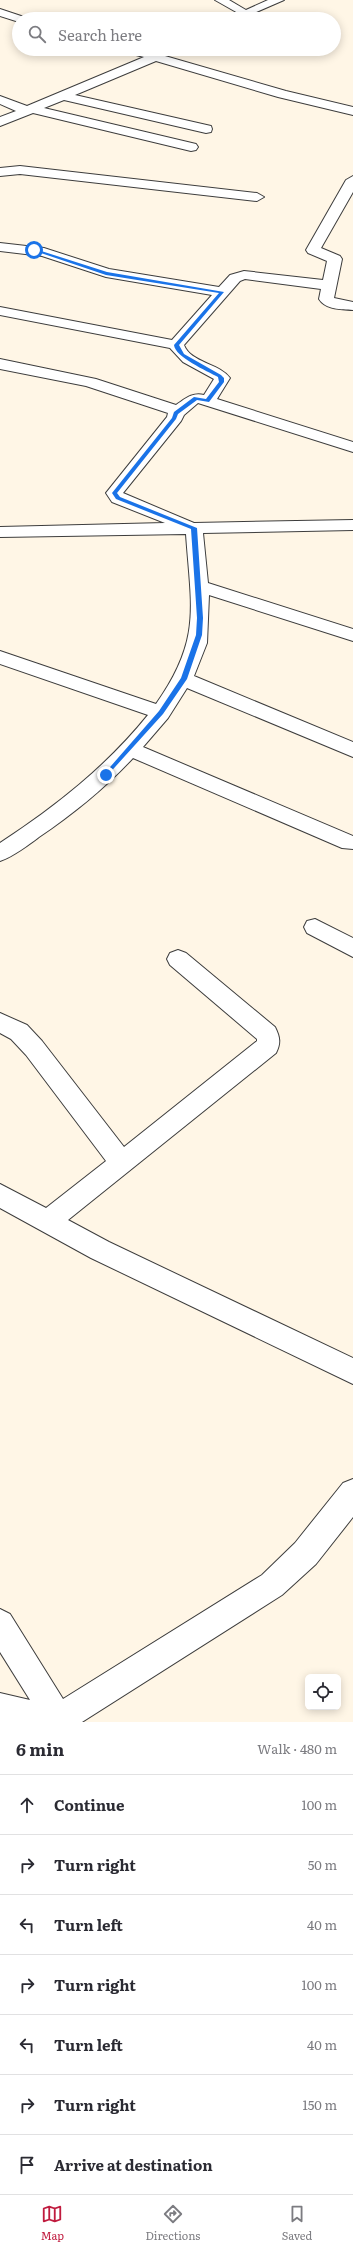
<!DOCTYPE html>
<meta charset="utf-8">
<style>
body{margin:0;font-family:Literata,serif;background:#f2f2f3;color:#2b2b33}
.controls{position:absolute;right:12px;bottom:12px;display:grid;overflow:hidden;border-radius:6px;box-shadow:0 2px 10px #0003}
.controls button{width:36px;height:36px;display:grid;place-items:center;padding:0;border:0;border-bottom:1px solid #e1e1e2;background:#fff;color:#2b2b33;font:20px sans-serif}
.stop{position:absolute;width:12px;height:12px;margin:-9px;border:3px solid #1a73e8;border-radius:50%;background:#fff}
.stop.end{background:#1a73e8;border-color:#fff;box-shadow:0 1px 4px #0008}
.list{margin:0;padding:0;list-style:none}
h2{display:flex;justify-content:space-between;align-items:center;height:52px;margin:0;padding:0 16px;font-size:17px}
h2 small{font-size:13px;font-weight:400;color:#7c7c81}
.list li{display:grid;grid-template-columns:26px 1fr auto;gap:12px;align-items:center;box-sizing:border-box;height:60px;padding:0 16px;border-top:1px solid #e1e1e2}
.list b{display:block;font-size:15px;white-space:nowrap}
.list em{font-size:13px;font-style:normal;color:#7c7c81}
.icon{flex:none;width:22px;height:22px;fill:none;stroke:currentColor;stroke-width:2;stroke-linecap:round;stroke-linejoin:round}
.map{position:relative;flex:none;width:353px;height:1722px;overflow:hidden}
.search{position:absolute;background:#fff;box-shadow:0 2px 10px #0003;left:12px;right:12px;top:12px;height:44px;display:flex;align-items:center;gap:10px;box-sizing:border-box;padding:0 14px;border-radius:22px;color:#7c7c81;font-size:15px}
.sheet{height:472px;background:#fff}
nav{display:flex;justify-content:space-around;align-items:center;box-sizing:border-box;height:56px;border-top:1px solid #e1e1e2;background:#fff;font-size:11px;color:#7c7c81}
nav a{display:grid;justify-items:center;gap:2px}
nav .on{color:#c01b3e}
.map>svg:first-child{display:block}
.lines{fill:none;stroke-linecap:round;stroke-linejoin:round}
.street-casing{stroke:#3d3d3d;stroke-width:2}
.street{fill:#fff;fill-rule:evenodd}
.route{fill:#1a73e8}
</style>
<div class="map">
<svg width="353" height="1722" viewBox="0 0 353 1722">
<rect width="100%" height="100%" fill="#fff6e6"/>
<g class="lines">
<g class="street-casing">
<path id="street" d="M 215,0 L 229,0 L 246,10 L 268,0 L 284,0 L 245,17 Z
M 0,9 L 24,17 L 26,19 L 19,19 L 19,22 L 0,16 Z
M 122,49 L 164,52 L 165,56 L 286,91 L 353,107 L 353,115 L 278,97 L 156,61 L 75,95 L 211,126 L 212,129 L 211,132 L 206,133 L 64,100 L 44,108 L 196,144 L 198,147 L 196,150 L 191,151 L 33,113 L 0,126 L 0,117 L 16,111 L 0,104 L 0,96 L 27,106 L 144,57 L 124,52 Z
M 20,166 L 257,193 L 264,197 L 257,201 L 20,174 L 0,176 L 0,168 Z
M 353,176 L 353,192 L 321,248 L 340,256 L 342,259 L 334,298 L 353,302 L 353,310 C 341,309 326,310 319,299 L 321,289 L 245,279 L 240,281 L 184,345 C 191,363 219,363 230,378 L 217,399 L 353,442 L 353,452 L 198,403 L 184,415 L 181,421 L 123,493 L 194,523 L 353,520 L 353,530 L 203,533 L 208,583 L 353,629 L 353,641 L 209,595 L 207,643 L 194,676 L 353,742 L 353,757 L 187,688 L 168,718 L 143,747 L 353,836 L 353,849 L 342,848 L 133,758 C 105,788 73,814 39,837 C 27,846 14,856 0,861 L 0,843 C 55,807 106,767 148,715 L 0,664 L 0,651 L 156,704 C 202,639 191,607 186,534 L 0,537 L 0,527 L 165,523 L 112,502 L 106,493 L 167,417 L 168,413 L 86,386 L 0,369 L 0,359 L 96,379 L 176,405 C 185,399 192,392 204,395 L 214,379 L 183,362 L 170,348 L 0,315 L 0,307 L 172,340 L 212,295 L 106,277 L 42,256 L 0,251 L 0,243 L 44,248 L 109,269 L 219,287 L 230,275 L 244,271 L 323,280 L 327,261 L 308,253 L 306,250 L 346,180 Z
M 315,919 L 353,938 L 353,957 L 307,933 L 304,927 L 307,921 Z
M 178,950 L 186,953 L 275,1027 C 280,1037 281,1043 276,1053 L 68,1220 L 109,1242 L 353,1358 L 353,1384 L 91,1258 L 0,1208 L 0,1184 L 46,1208 L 106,1161 L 26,1055 L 11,1039 L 0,1033 L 0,1013 L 27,1025 L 42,1041 L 124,1147 L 257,1041 L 257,1039 L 170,965 L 167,959 L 170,953 Z
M 353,1479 L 353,1517 L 316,1564 L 282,1595 L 82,1722 L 0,1722 L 0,1693 L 30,1700 L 0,1652 L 0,1609 L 10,1614 L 63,1699 L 262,1575 L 295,1543 L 343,1483 Z"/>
</g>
<use href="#street" class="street"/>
</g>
<path class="route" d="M 35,249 L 107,272 L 224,292 L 179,345 L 184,354 L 221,375 L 224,378 L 224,382 L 209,402 L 197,400 L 178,414 L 176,419 L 117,493 L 120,497 L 197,528 L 203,618 L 202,635 L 187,679 L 163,714 L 106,777 L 104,774 L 159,711 L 181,678 L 196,635 L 197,618 L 191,529 L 116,499 L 112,493 L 172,418 L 174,412 L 194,397 L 206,399 L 219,382 L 218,377 C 207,371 175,357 174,345 L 219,293 L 106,275 L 32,250 Z"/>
</svg>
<div class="controls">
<button><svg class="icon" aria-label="locate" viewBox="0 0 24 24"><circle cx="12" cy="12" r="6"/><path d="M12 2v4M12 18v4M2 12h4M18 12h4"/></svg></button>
</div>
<div class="stop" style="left:34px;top:250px"></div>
<div class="stop end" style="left:106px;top:775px"></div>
<div class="search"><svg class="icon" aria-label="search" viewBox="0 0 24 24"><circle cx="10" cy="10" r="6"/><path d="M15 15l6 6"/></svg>Search here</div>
</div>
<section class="sheet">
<h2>6 min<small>Walk · 480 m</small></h2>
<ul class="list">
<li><svg class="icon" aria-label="ahead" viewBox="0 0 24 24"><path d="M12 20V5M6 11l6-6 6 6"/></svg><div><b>Continue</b></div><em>100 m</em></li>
<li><svg class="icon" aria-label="right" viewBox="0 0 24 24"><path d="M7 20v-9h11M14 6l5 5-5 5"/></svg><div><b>Turn right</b></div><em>50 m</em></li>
<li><svg class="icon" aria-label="left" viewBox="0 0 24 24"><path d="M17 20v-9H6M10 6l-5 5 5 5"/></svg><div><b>Turn left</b></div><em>40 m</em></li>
<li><svg class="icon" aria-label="right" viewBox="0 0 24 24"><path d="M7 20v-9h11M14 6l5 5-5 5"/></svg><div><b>Turn right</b></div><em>100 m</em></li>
<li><svg class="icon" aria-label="left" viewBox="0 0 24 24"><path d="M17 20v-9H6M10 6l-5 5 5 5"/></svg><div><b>Turn left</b></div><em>40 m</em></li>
<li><svg class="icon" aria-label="right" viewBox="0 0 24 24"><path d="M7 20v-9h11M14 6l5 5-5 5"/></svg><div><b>Turn right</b></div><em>150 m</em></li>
<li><svg class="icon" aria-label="arrive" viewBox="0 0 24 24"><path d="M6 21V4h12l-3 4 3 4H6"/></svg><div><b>Arrive at destination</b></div></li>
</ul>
</section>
<nav>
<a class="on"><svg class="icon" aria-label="map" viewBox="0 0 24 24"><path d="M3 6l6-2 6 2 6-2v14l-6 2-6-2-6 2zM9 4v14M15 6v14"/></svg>Map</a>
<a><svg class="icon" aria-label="directions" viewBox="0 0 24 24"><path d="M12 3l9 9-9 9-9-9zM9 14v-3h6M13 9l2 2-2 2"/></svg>Directions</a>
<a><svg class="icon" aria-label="saved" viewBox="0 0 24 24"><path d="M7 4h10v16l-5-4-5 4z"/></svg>Saved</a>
</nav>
